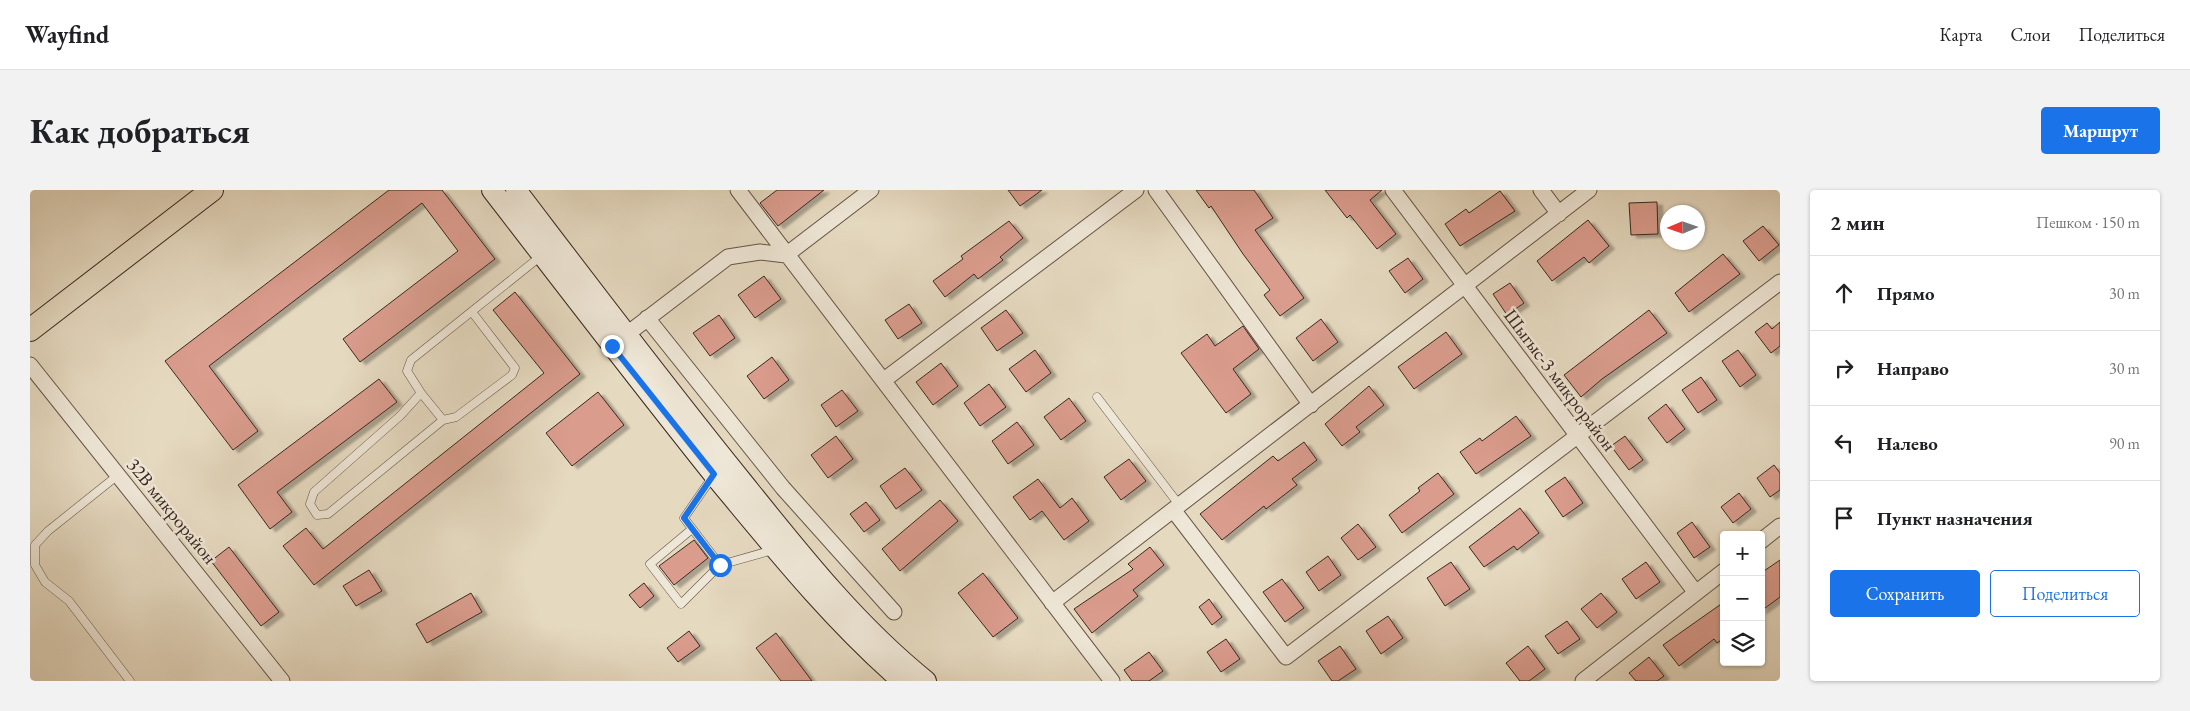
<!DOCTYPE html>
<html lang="ru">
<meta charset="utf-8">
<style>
body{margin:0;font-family:"EB Garamond",serif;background:#f2f2f2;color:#202124}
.controls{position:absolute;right:15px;bottom:15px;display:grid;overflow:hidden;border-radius:5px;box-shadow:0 1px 4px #0004}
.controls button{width:45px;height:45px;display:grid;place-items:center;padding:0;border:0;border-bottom:1px solid #e0e0e0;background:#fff;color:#202124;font:25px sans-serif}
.compass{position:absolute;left:1630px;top:15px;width:45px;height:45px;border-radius:50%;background:#fff;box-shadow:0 1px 4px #0004;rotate:268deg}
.stop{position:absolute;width:15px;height:15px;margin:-11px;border:4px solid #1a73e8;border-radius:50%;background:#fff}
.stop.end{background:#1a73e8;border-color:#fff;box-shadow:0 1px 5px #0008}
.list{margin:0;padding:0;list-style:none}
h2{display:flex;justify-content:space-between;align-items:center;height:65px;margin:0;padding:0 20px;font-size:21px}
h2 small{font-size:16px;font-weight:400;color:#757577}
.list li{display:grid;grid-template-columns:32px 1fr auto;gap:15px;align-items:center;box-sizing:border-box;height:75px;padding:0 20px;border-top:1px solid #e0e0e0}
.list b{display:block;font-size:19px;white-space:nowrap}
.list em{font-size:16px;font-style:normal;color:#757577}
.actions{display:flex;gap:10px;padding:15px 20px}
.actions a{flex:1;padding:11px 0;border:1px solid #1a73e8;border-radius:5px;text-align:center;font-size:18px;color:#1a73e8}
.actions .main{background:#1a73e8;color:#fff}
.icon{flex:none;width:28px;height:28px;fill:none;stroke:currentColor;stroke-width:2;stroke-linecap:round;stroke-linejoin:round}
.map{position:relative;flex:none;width:1750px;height:491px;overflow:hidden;border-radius:5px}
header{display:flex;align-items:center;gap:30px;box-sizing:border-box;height:70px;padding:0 25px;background:#fff;border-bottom:1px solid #e0e0e0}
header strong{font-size:24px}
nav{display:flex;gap:28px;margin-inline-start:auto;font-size:18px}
.intro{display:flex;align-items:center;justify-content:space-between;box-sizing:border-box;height:120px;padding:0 30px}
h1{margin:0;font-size:35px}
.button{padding:12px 22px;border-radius:5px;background:#1a73e8;color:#fff;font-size:18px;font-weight:700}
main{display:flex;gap:30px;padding:0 30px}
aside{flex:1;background:#fff;border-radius:5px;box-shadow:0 1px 4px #0004}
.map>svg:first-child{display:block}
.building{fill:#da9c8d;stroke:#3a281f;filter:url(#shadow)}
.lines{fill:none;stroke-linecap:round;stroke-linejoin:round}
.lane-casing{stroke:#655447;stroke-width:9}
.street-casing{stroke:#655447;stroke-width:17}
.secondary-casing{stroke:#3a281f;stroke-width:22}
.primary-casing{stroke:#3a281f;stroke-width:24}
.lane{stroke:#eee6d6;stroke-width:8}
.street{stroke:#eee6d6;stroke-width:15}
.secondary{stroke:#eee6d6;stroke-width:20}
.primary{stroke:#e5d9c0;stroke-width:22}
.route{stroke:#1a73e8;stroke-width:6}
.labels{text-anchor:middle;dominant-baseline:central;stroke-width:5;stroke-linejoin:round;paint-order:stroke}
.street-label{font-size:19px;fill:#3a281f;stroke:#eee6d6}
</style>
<header>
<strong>Wayfind</strong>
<nav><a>Карта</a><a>Слои</a><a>Поделиться</a></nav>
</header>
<div class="intro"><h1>Как добраться</h1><a class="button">Маршрут</a></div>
<main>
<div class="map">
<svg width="1750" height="491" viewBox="0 0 1750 491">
<defs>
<filter id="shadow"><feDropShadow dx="5.5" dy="3" stdDeviation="1" flood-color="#0004"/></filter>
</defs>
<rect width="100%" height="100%" fill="#e5d9c0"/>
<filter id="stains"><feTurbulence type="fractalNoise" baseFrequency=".004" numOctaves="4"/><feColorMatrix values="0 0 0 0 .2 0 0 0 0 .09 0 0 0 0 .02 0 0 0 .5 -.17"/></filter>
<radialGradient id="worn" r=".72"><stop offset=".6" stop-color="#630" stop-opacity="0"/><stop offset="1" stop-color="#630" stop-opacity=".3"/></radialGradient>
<path class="building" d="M 359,0 L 412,0 L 465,69 L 330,172 L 313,149 L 428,61 L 392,13 L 179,176 L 228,241 L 203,260 L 135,171 Z
M 747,0 L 794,0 L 748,36 L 730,13 Z
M 978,0 L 1012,0 L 990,16 Z
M 1166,0 L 1224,0 L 1243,28 L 1225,40 L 1274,108 L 1250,126 L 1234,105 L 1240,100 L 1213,64 L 1181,16 L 1179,18 Z
M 1295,0 L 1352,0 L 1340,10 L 1366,44 L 1347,59 L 1320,25 L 1317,28 Z
M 1470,1 L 1485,21 L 1430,56 L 1415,34 L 1436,19 L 1439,23 Z
M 1627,12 L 1628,44 L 1601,45 L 1599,13 Z
M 1558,30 L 1579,56 L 1559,73 L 1554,67 L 1522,91 L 1507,71 Z
M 979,31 L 993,48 L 970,67 L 973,70 L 948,89 L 944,84 L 915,107 L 903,91 L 933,69 L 931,66 Z
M 1733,36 L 1749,55 L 1729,71 L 1713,51 Z
M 1693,64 L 1710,84 L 1659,122 L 1645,103 Z
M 1378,68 L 1393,89 L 1375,103 L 1359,81 Z
M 734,86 L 751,109 L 725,128 L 708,105 Z
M 1480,93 L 1494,113 L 1477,125 L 1463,104 Z
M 485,102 L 550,184 L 284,395 L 253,356 L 276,338 L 293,359 L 514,183 L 463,120 Z
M 879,114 L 892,133 L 868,149 L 855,130 Z
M 976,120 L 993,143 L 967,161 L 951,138 Z
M 1619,120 L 1637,143 L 1572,189 L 1551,207 L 1534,185 Z
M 689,125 L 705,148 L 680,166 L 663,143 Z
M 1291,129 L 1308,152 L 1283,171 L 1266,148 Z
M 1750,132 L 1750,156 L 1741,163 L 1725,142 L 1737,133 L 1742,139 Z
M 1213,136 L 1229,159 L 1203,179 L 1221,204 L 1196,223 L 1151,163 L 1177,144 L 1185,156 Z
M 1416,142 L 1432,164 L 1384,199 L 1368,177 Z
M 1005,160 L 1021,183 L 996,202 L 979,179 Z
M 1708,160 L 1726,185 L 1710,197 L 1692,171 Z
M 742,167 L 759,190 L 734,209 L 717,186 Z
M 911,173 L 928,196 L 903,215 L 886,192 Z
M 1671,187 L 1687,210 L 1668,223 L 1652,200 Z
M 349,189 L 367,212 L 247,302 L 262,322 L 240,339 L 208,295 Z
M 959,194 L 976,217 L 950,236 L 934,213 Z
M 1339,196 L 1354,215 L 1326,237 L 1330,242 L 1312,256 L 1295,234 Z
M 812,200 L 828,221 L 806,237 L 791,215 Z
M 568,202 L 594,235 L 542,276 L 516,243 Z
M 1039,208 L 1056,231 L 1031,250 L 1014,227 Z
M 1636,214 L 1655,239 L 1637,253 L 1618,228 Z
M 1486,226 L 1501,246 L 1446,284 L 1430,262 L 1450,248 L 1452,251 Z
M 987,232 L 1004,255 L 978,274 L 962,251 Z
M 806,246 L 823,269 L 798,288 L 781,265 Z
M 1595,246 L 1613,270 L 1599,280 L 1581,256 Z
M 1274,252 L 1287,270 L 1262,289 L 1267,295 L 1236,319 L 1234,316 L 1192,350 L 1170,324 L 1243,266 L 1248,271 Z
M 1099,269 L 1116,291 L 1091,310 L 1074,287 Z
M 1744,275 L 1750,283 L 1750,300 L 1740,307 L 1727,288 Z
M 875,278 L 892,300 L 866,319 L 850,296 Z
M 1408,283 L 1424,304 L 1372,343 L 1359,325 L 1390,301 L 1388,298 Z
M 1535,287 L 1553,313 L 1533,327 L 1515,301 Z
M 1008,289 L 1030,318 L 1042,308 L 1059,331 L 1034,350 L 1012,321 L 1000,330 L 983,307 Z
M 1709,303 L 1721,319 L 1703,333 L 1691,317 Z
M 910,310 L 928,331 L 870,381 L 852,359 Z
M 836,312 L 850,330 L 834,342 L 820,324 Z
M 1490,318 L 1509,343 L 1487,360 L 1484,356 L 1454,377 L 1439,357 Z
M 1662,332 L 1680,357 L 1664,368 L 1647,343 Z
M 1328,334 L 1346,357 L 1328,370 L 1311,348 Z
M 664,350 L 678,368 L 644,395 L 629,376 Z
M 199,357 L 249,422 L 231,436 L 181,371 Z
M 1120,357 L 1134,375 L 1103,400 L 1108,406 L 1062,443 L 1044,419 L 1103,379 L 1098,374 Z
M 1298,366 L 1311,385 L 1289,401 L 1276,382 Z
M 1750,370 L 1750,407 L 1731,421 L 1731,383 Z
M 1421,372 L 1440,399 L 1415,416 L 1397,388 Z
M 1616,372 L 1630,392 L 1606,409 L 1592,389 Z
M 339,380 L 352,401 L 326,416 L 313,396 Z
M 953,383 L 988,428 L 963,447 L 928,403 Z
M 1252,389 L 1274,418 L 1255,432 L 1233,402 Z
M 614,393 L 624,406 L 610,418 L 599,405 Z
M 441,403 L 452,422 L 397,453 L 386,434 Z
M 1571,403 L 1587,422 L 1567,438 L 1551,419 Z
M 1179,409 L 1192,427 L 1182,435 L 1169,417 Z
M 1694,412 L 1694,448 L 1687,453 L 1684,449 L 1649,476 L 1633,455 Z
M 1358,426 L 1373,448 L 1351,464 L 1336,441 Z
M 1537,431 L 1550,449 L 1528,464 L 1515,446 Z
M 659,441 L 670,456 L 648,472 L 637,458 Z
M 746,443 L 782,491 L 751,491 L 726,458 Z
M 1196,449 L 1210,469 L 1191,482 L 1177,462 Z
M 1310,456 L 1326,479 L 1308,491 L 1302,491 L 1288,471 Z
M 1498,456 L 1515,479 L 1499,491 L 1490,491 L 1476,473 Z
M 1119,462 L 1133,481 L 1119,491 L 1102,491 L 1094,480 Z
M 1619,467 L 1634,486 L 1627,491 L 1606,491 L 1599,483 Z"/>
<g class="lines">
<g class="lane-casing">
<path id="lane" d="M 442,122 L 485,178 L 482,185 L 426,227 L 413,230 L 391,203 L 377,181 L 381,170 L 511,66
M 391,203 L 370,226 L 284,302 L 280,314 L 287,325 L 298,324 L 413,230
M 1067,207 L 1150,316
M 88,285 L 18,341 L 5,355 L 5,375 L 15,392 L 39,411 L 100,491
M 683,286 L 654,328 L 690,375 L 743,360
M 662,339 L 620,374 L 651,414 L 690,375"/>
</g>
<g class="street-casing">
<path id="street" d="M 708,0 L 1082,491
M 1126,0 L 1281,215
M 1363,0 L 1666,403
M 1511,0 L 1529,24
M 617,128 L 753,298 L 864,422
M 588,151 L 698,67 L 730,62 L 756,65 L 841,0
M 0,175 L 252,491
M 854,190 L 1106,0
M 1144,321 L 1256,467 L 1750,92
M 1731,351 L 1750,336
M 1022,413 L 1559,0
M 1553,491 L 1694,381"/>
</g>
<g class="secondary-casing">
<path id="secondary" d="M 462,0 C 537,97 611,194 688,290 C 746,360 803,431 872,491
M 486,0 C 560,97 634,195 711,290 C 768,361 825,434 896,491"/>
</g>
<g class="primary-casing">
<path id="primary" d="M 0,140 L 182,0"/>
</g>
<use href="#lane" class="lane"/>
<use href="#street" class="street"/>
<use href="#secondary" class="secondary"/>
<use href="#primary" class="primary"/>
</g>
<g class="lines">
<path class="route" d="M 582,156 L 684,284 L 654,328 L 690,375"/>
</g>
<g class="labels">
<g class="street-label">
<text transform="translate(1530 190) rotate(53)">Шыгыс-3 микрорайон</text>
<text transform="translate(142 321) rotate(51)">32В микрорайон</text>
</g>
</g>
<rect width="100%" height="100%" filter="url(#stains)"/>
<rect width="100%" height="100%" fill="url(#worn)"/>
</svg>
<div class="controls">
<button>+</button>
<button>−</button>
<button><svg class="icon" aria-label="layers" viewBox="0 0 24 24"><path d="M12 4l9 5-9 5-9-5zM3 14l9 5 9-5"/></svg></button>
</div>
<svg class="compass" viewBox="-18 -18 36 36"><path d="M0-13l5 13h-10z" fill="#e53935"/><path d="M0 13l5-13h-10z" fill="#757577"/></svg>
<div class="stop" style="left:690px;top:375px"></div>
<div class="stop end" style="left:582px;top:156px"></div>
</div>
<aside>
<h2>2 мин<small>Пешком · 150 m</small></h2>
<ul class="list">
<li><svg class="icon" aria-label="ahead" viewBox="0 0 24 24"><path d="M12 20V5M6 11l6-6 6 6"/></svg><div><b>Прямо</b></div><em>30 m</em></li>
<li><svg class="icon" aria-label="right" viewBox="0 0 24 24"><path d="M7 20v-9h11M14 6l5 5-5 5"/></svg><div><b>Направо</b></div><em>30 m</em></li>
<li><svg class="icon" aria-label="left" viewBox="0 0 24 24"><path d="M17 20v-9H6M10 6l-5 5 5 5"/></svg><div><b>Налево</b></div><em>90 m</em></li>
<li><svg class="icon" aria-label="arrive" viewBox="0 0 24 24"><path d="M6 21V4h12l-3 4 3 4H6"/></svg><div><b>Пункт назначения</b></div></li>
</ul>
<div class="actions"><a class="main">Сохранить</a><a>Поделиться</a></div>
</aside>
</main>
